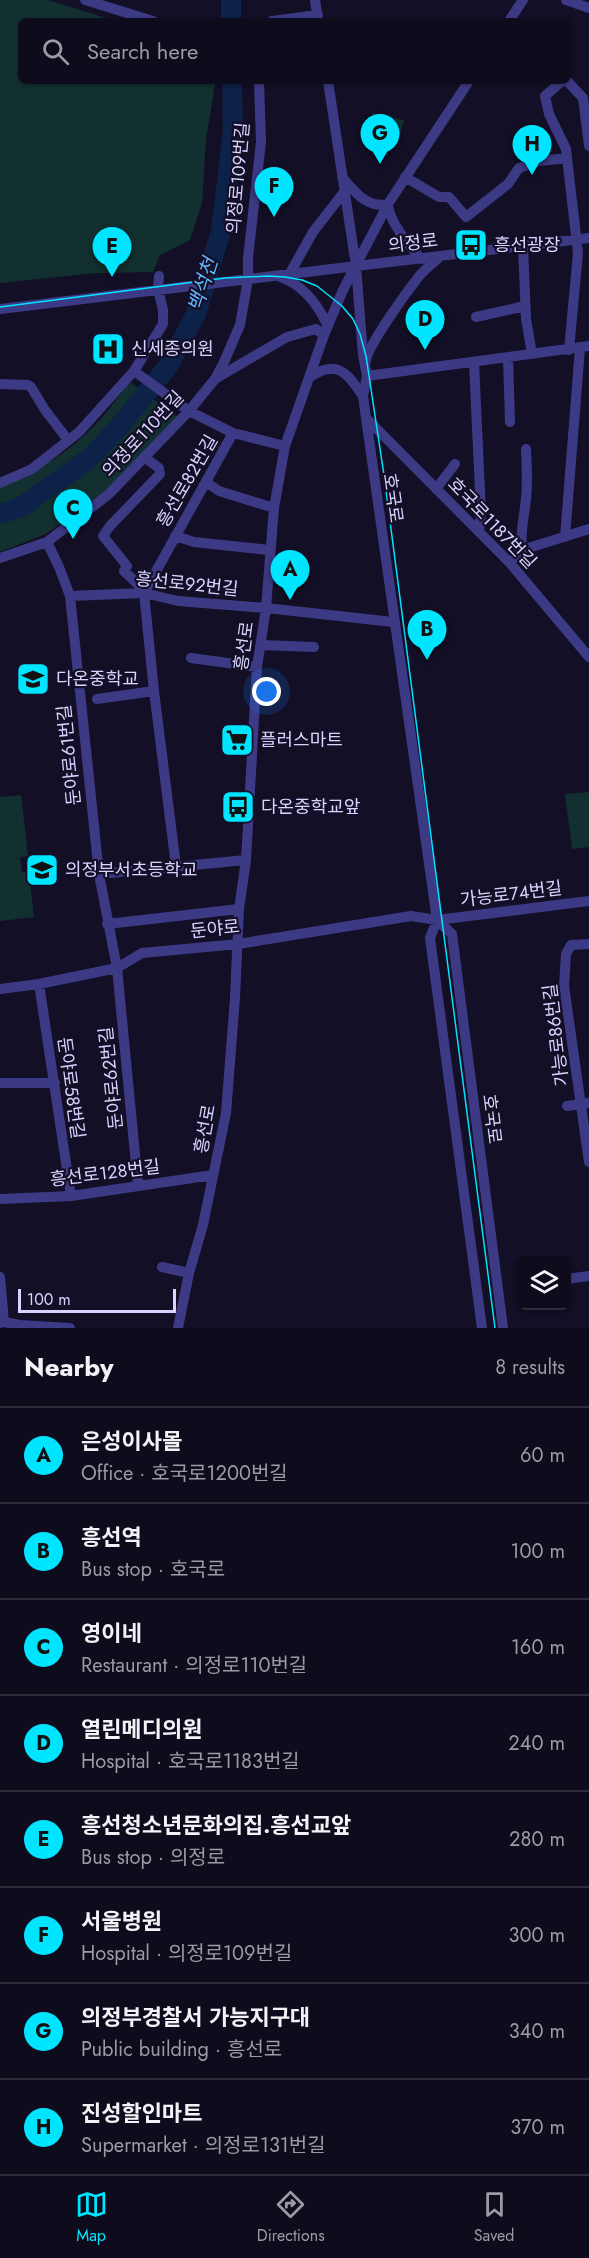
<!DOCTYPE html>
<meta charset="utf-8">
<style>
body{margin:0;font-family:Jost,"Noto Sans KR",sans-serif;background:#1c1929;color:#f1f3f6}
.controls{position:absolute;right:18px;bottom:18px;display:grid;overflow:hidden;border-radius:9px;box-shadow:0 2px 4px #0004}
.controls button{width:54px;height:54px;display:grid;place-items:center;padding:0;border:0;border-bottom:2px solid #2e2b3b;background:#0e0b1c;color:#f1f3f6;font:30px sans-serif}
.scale{position:absolute;left:18px;bottom:15px;width:158px;box-sizing:border-box;padding-left:6px;border:3px solid #d9d4ff;border-top:0;font-size:16px;line-height:21px;white-space:nowrap;color:#d9d4ff;-webkit-text-stroke:4px #130f26;paint-order:stroke}
.you{position:absolute;left:267px;top:692px;width:21px;height:21px;margin:-15px;border:4px solid #fff;border-radius:50%;background:#1a73e8;box-shadow:0 0 0 9px #1a73e833}
.badge{display:grid;place-items:center;width:39px;height:39px;border-radius:50%;background:#00e5ff;color:#111;font-size:20px;font-weight:700}
.pin{position:absolute;translate:-50% -50px;filter:drop-shadow(0 2px 3px #0008)}
.pin::after{content:'';position:absolute;top:32px;width:21px;height:18px;background:inherit;clip-path:polygon(0 0,100% 0,50% 100%)}
.list{margin:0;padding:0;list-style:none}
h2{display:flex;justify-content:space-between;align-items:center;height:78px;margin:0;padding:0 24px;font-size:26px}
h2 small{font-size:20px;font-weight:400;color:#9b9ba3}
.list li{display:grid;grid-template-columns:39px 1fr auto;gap:18px;align-items:center;box-sizing:border-box;height:96px;padding:0 24px;border-top:2px solid #2e2b3b}
.list b{display:block;font-size:22px;white-space:nowrap}
.list p{margin:0;font-size:20px;white-space:nowrap;color:#9b9ba3}
.list em{font-size:20px;font-style:normal;color:#9b9ba3}
.icon{flex:none;width:33px;height:33px;fill:none;stroke:currentColor;stroke-width:2;stroke-linecap:round;stroke-linejoin:round}
.map{position:relative;flex:none;width:589px;height:1328px;overflow:hidden}
.search{position:absolute;background:#0e0b1c;box-shadow:0 2px 4px #0004;left:18px;right:18px;top:18px;height:66px;display:flex;align-items:center;gap:15px;box-sizing:border-box;padding:0 21px;border-radius:9px;color:#9b9ba3;font-size:22px}
.sheet{height:846px;background:#0e0b1c}
nav{display:flex;justify-content:space-around;align-items:center;box-sizing:border-box;height:84px;border-top:2px solid #2e2b3b;background:#0e0b1c;font-size:16px;color:#9b9ba3}
nav a{display:grid;justify-items:center;gap:3px}
nav .on{color:#00e5ff}
.map>svg:first-child{display:block}
.green{fill:#12302f}
.lines{fill:none;stroke-linecap:round;stroke-linejoin:round}
.river{stroke:#0c2248;stroke-width:20}
.minor{stroke:#3d3a85;stroke-width:10}
.tram{stroke:#00e5ff;stroke-width:1.5}
.labels{text-anchor:middle;dominant-baseline:central;stroke-width:4.5;stroke-linejoin:round;paint-order:stroke}
.street-label{font-size:18px;fill:#d9d4ff;stroke:#130f26}
.poi-label{font-size:18px;fill:#d9d4ff;stroke:#130f26;text-anchor:start}
.water-label{font-size:20px;font-style:italic;fill:#62b6ff;stroke:#130f26}
</style>
<div class="map">
<svg width="589" height="1328" viewBox="0 0 589 1328">
<rect width="100%" height="100%" fill="#130f26"/>
<path class="green" d="M 0,0 L 48,0 L 116,21 L 21,21 L 21,81 L 213,81 L 215,84 L 206,140 L 202,203 L 190,240 L 160,255 L 153,272 L 97,273 L 0,283 Z
M 372,113 L 404,120 L 398,143 L 368,139 Z
M 130,382 L 178,417 L 108,489 L 46,534 L 0,552 L 0,486 C 35,473 68,453 94,426 C 107,413 118,396 130,382 Z
M 589,792 L 589,847 L 572,849 L 565,794 Z
M 21,795 L 28,856 L 20,857 L 22,872 L 29,872 L 34,917 L 0,921 L 0,797 Z"/>
<g class="lines">
<path class="river" d="M 231,0 L 231,21
M 0,514 L 23,506 L 90,458 L 119,427 L 169,365 L 196,314 L 221,231 L 233,130 L 232,81"/>
<path class="minor" d="M 85,0 L 153,21
M 315,0 L 318,20
M 566,0 L 589,8
M 272,21 L 318,15
M 509,21 L 523,0
M 328,81 L 356,266 L 363,355 L 367,376 L 363,396 L 366,418 L 437,920 L 430,938 L 482,1328
M 562,81 L 545,96 L 549,114 L 566,149 L 578,253 L 569,350
M 567,81 L 583,98 L 589,146
M 342,177 C 354,191 367,209 388,204 C 389,222 409,245 421,259
M 405,177 L 439,197 L 449,197 L 466,217 L 508,184 L 519,168 L 539,161 L 567,158
M 523,246 L 526,319 L 532,354
M 289,275 L 313,232 L 344,192
M 280,277 C 302,284 318,305 328,326
M 0,309 L 589,238
M 476,317 L 525,306
M 508,357 L 510,422
M 366,361 C 367,346 409,289 420,275 C 426,268 434,262 441,256
M 474,362 L 481,513 L 479,532
M 134,371 L 189,411 L 233,433 L 285,446
M 367,376 L 589,346
M 310,377 C 315,374 323,369 329,369 C 345,367 355,385 363,396
M 215,379 L 287,337 L 316,329 L 324,335
M 0,384 L 28,385 L 31,387 L 45,410 L 68,440
M 366,418 L 510,563 L 589,657
M 144,457 L 159,468 L 160,474 L 110,526 L 103,536 L 127,566 L 124,571 L 144,590
M 206,482 L 219,491 L 274,508
M 0,483 L 32,469 L 79,432 L 134,371 L 163,324 L 163,310 L 158,289 L 159,276
M 436,489 L 455,464
M 175,536 L 194,542 L 269,550
M 565,537 L 580,348
M 47,542 L 59,567 L 70,596 L 99,874 L 117,968 L 138,1185
M 522,550 C 520,535 523,523 525,507 C 528,488 527,469 526,449
M 0,558 L 47,542 L 109,494 L 189,411 L 215,379 L 224,362 L 240,325 L 248,279 L 248,258 L 261,142 L 259,81
M 510,563 L 522,550 L 589,529
M 70,596 L 144,593 L 178,601 L 266,608 L 393,622
M 261,645 L 314,647
M 191,658 L 257,667
M 97,699 L 154,691
M 176,866 L 154,691 L 144,593 L 233,433
M 99,874 L 246,860
M 437,920 L 452,934 L 503,1328
M 107,924 L 239,909
M 589,944 L 571,945 L 566,954 L 564,986 L 589,1162
M 39,984 L 71,1196
M 0,989 L 39,984 L 117,968 L 142,953 L 238,944 L 411,916 L 437,920 L 589,901
M 0,1083 L 55,1083
M 567,1106 L 589,1103
M 0,1199 L 71,1196 L 213,1175
M 162,1267 L 189,1273
M 0,1277 L 4,1322
M 566,1279 L 589,1276
M 0,1323 L 4,1322 L 20,1325 L 70,1328
M 178,1328 L 189,1273 L 203,1225 L 226,1113 L 235,998 L 239,909 L 246,860 L 257,667 L 266,608 L 274,508 L 285,446 L 324,335 L 343,290 L 388,204 L 469,81"/>
<path class="tram" d="M 0,307 L 225,278 L 268,276 L 285,277 L 302,280 L 317,286 L 342,306 L 353,319 L 360,334 L 366,356 L 384,475 L 495,1328"/>
</g>
<defs>
<g id="bus-square" transform="scale(1.725)"><rect x="-9" y="-9" width="18" height="18" rx="4" fill="#00e5ff" stroke="#130f26"/><path d="M-5-6H5V4H4V6H2V4H-2V6H-4V4H-5ZM-3.5-4V0h7V-4ZM-3.5 1.2v1.5H-2V1.2ZM2 1.2v1.5H3.5V1.2Z" fill="#111"/></g>
<g id="hospital-square" transform="scale(1.725)"><rect x="-9" y="-9" width="18" height="18" rx="4" fill="#00e5ff" stroke="#130f26"/><path d="M-5-5h3v3.5h4V-5h3V5h-3V1.5h-4V5h-3Z" fill="#111"/></g>
<g id="school-square" transform="scale(1.725)"><rect x="-9" y="-9" width="18" height="18" rx="4" fill="#00e5ff" stroke="#130f26"/><path d="M0-5L7-2L0 1L-7-2ZM-4 1L0 2.5L4 1V4Q0 6-4 4Z" fill="#111"/></g>
<g id="supermarket-square" transform="scale(1.725)"><rect x="-9" y="-9" width="18" height="18" rx="4" fill="#00e5ff" stroke="#130f26"/><path d="M-6-5.5h2.5l.6 2H6L4.5 2H-2.5L-4.4-4H-6ZM-1.5 3.2a1.3 1.3 0 1 0 .1 0ZM3 3.2a1.3 1.3 0 1 0 .1 0Z" fill="#111"/></g>
</defs>
<g fill-rule="evenodd">
<use href="#bus-square" x="471" y="245"/>
<use href="#hospital-square" x="108" y="349"/>
<use href="#school-square" x="33" y="679"/>
<use href="#supermarket-square" x="237" y="740"/>
<use href="#bus-square" x="238" y="807"/>
<use href="#school-square" x="42" y="870"/>
</g>
<g class="labels">
<g class="street-label">
<text transform="translate(238 178) rotate(-85)">의정로109번길</text>
<text transform="translate(413 243) rotate(-7)">의정로</text>
<text transform="translate(143 434) rotate(-47)">의정로110번길</text>
<text transform="translate(187 481) rotate(-60)">흥선로82번길</text>
<text transform="translate(393 498) rotate(82)">호국로</text>
<text transform="translate(492 523) rotate(46)">호국로1187번길</text>
<text transform="translate(187 584) rotate(6)">흥선로92번길</text>
<text transform="translate(244 646) rotate(-82)">흥선로</text>
<text transform="translate(69 755) rotate(-96)">둔야로61번길</text>
<text transform="translate(511 894) rotate(-7)">가능로74번길</text>
<text transform="translate(215 929) rotate(-6)">둔야로</text>
<text transform="translate(556 1035) rotate(-97)">가능로86번길</text>
<text transform="translate(111 1078) rotate(-96)">둔야로62번길</text>
<text transform="translate(71 1088) rotate(82)">둔야로58번길</text>
<text transform="translate(492 1119) rotate(83)">호국로</text>
<text transform="translate(205 1129) rotate(-80)">흥선로</text>
<text transform="translate(105 1173) rotate(-7)">흥선로128번길</text>
</g>
<g class="poi-label">
<text x="494" y="245">흥선광장</text>
<text x="131" y="349">신세종의원</text>
<text x="56" y="679">다온중학교</text>
<text x="260" y="740">플러스마트</text>
<text x="261" y="807">다온중학교앞</text>
<text x="65" y="870">의정부서초등학교</text>
</g>
<g class="water-label">
<text transform="translate(203 285) rotate(-72)">백석천</text>
</g>
</g>
</svg>
<div class="controls">
<button><svg class="icon" aria-label="layers" viewBox="0 0 24 24"><path d="M12 4l9 5-9 5-9-5zM3 14l9 5 9-5"/></svg></button>
</div>
<div class="scale">100 m</div>
<div class="you"></div>
<div class="pin badge" style="left:290px;top:600px">A</div>
<div class="pin badge" style="left:427px;top:660px">B</div>
<div class="pin badge" style="left:73px;top:539px">C</div>
<div class="pin badge" style="left:425px;top:350px">D</div>
<div class="pin badge" style="left:112px;top:277px">E</div>
<div class="pin badge" style="left:274px;top:217px">F</div>
<div class="pin badge" style="left:380px;top:164px">G</div>
<div class="pin badge" style="left:532px;top:175px">H</div>
<div class="search"><svg class="icon" aria-label="search" viewBox="0 0 24 24"><circle cx="10" cy="10" r="6"/><path d="M15 15l6 6"/></svg>Search here</div>
</div>
<section class="sheet">
<h2>Nearby<small>8 results</small></h2>
<ul class="list">
<li><span class="badge">A</span><div><b>은성이사몰</b><p>Office · 호국로1200번길</p></div><em>60 m</em></li>
<li><span class="badge">B</span><div><b>흥선역</b><p>Bus stop · 호국로</p></div><em>100 m</em></li>
<li><span class="badge">C</span><div><b>영이네</b><p>Restaurant · 의정로110번길</p></div><em>160 m</em></li>
<li><span class="badge">D</span><div><b>열린메디의원</b><p>Hospital · 호국로1183번길</p></div><em>240 m</em></li>
<li><span class="badge">E</span><div><b>흥선청소년문화의집.흥선교앞</b><p>Bus stop · 의정로</p></div><em>280 m</em></li>
<li><span class="badge">F</span><div><b>서울병원</b><p>Hospital · 의정로109번길</p></div><em>300 m</em></li>
<li><span class="badge">G</span><div><b>의정부경찰서 가능지구대</b><p>Public building · 흥선로</p></div><em>340 m</em></li>
<li><span class="badge">H</span><div><b>진성할인마트</b><p>Supermarket · 의정로131번길</p></div><em>370 m</em></li>
</ul>
</section>
<nav>
<a class="on"><svg class="icon" aria-label="map" viewBox="0 0 24 24"><path d="M3 6l6-2 6 2 6-2v14l-6 2-6-2-6 2zM9 4v14M15 6v14"/></svg>Map</a>
<a><svg class="icon" aria-label="directions" viewBox="0 0 24 24"><path d="M12 3l9 9-9 9-9-9zM9 14v-3h6M13 9l2 2-2 2"/></svg>Directions</a>
<a><svg class="icon" aria-label="saved" viewBox="0 0 24 24"><path d="M7 4h10v16l-5-4-5 4z"/></svg>Saved</a>
</nav>
